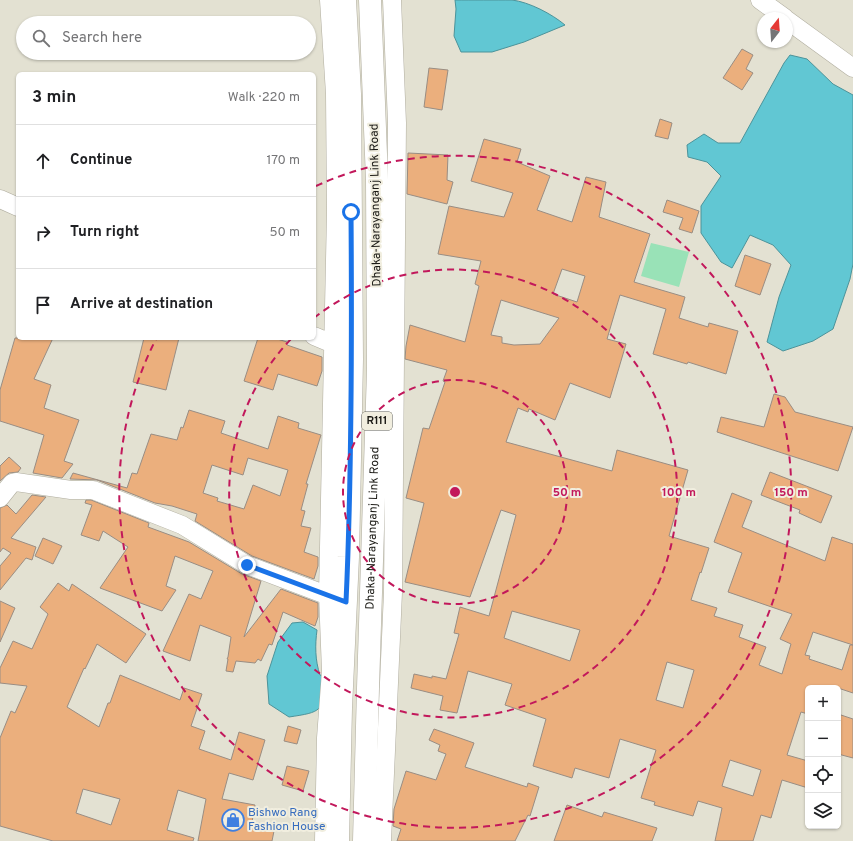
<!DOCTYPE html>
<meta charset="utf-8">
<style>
body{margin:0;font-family:Overpass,sans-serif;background:#f2f2f2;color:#202124}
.controls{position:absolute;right:12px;bottom:12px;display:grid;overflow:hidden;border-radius:6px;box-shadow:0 1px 3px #0004}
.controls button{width:36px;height:36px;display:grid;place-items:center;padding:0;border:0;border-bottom:1px solid #e0e0e0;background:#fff;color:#202124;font:20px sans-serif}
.compass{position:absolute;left:757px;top:12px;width:36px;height:36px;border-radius:50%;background:#fff;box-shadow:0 1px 3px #0004;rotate:17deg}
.stop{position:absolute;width:12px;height:12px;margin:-9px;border:3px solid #1a73e8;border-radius:50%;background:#fff}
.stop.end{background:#1a73e8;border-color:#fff;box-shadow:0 1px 4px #0008}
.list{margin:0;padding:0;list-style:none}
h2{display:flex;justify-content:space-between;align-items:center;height:52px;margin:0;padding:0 16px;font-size:17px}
h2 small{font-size:13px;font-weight:400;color:#757577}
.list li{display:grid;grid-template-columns:26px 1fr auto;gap:12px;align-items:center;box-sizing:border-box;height:72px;padding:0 16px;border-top:1px solid #e0e0e0}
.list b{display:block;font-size:15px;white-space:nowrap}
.list em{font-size:13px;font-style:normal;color:#757577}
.icon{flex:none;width:22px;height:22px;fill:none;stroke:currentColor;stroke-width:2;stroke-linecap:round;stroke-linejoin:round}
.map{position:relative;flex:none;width:853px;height:841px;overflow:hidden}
.search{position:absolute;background:#fff;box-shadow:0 1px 3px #0004;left:16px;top:16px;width:300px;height:44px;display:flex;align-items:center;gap:10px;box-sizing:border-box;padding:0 14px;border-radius:22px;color:#757577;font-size:15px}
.panel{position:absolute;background:#fff;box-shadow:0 1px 3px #0004;left:16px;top:72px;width:300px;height:268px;border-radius:6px}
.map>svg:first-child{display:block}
.green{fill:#99e2b7}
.water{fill:#61c7d3;stroke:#4c939a}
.building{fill:#ebaf7d;stroke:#998d83;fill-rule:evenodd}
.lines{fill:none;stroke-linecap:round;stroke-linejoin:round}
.minor-casing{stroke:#b0ad9f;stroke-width:19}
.major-casing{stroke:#b0ad9f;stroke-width:23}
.minor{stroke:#fff;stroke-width:18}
.major{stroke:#fff;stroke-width:22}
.route{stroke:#1a73e8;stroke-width:5}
.ring{fill:none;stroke:#c2185b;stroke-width:2;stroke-dasharray:7 5}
.labels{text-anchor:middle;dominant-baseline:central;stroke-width:4;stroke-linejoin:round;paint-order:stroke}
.shield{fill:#f1eedf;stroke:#5b5a52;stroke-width:1}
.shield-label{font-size:11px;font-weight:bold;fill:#1b1a15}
.street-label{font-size:12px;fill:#1b1a15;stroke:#f1eedf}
.shop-label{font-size:12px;fill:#366cbe;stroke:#f1eedf;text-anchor:start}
.centre{fill:#c2185b;stroke:#f1eedf;stroke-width:2}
.ring-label{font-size:12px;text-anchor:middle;font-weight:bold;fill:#c2185b;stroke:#f1eedf;stroke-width:4;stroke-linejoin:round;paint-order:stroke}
</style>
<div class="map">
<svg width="853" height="841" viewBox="0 0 853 841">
<rect width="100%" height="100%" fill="#e3e1d2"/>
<path class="green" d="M 651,243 L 689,252 L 679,287 L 641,276 Z"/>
<path class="water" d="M 455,0 C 472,0 495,0 512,0 C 529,2 552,14 565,25 L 524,42 L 492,52 L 461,52 L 454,36 L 456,9 Z
M 790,55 L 807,59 L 833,84 L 853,95 L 853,264 L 850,279 L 833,329 L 813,341 L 783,351 L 767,342 L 779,297 L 791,265 L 773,245 L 750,235 L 732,268 L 721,262 L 701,233 L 701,206 L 721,176 L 707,162 L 688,157 L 687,145 L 704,134 L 718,143 L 740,143 L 784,63 Z
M 303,622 L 317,630 C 315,645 315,660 320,675 L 329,679 C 322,712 322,712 289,717 L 269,704 L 267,676 L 278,642 L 292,623 Z"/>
<path class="building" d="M 742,49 L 753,55 L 746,69 L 753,73 L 742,90 L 723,78 Z
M 429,68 L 448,70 L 442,110 L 424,107 Z
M 660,119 L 672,123 L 668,139 L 655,136 Z
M 484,139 L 521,149 L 517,162 L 550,176 L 537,210 L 572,222 L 586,177 L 606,182 L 599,217 L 650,234 L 634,282 L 685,297 L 679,318 L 708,327 L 709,323 L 738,331 L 726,374 L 688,362 L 687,364 L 653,354 L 666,309 L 620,295 L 607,339 L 626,344 L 610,398 L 570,383 L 555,420 L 529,409 L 528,412 L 518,408 L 506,442 L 612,471 L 617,450 L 688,470 L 669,536 L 709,548 L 701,573 L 700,572 L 691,600 L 717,608 L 714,616 L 743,625 L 739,637 L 766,647 L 759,665 L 782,674 L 791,644 L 780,639 L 792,614 L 728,592 L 742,553 L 714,542 L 732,493 L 752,501 L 742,527 L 825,561 L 832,537 L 853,544 L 853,645 L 813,632 L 805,655 L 810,656 L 809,659 L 842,670 L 850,645 L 853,645 L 853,693 L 838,688 L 808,688 L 808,714 L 801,712 L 787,755 L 808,761 L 808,788 L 782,780 L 771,818 L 761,815 L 753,841 L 715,841 L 722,808 L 698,801 L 693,816 L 654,805 L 655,802 L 641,798 L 656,750 L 620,739 L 609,778 L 575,768 L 572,778 L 533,766 L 546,719 L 505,705 L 512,684 L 468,671 L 457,713 L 440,710 L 443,696 L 411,688 L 414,674 L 432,678 L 432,676 L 446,679 L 459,634 L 454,633 L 460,607 L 489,616 L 516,515 L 501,510 L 470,597 L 405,582 L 424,503 L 406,498 L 423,428 L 429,429 L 445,382 L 443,381 L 447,370 L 405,359 L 406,346 L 410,325 L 465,342 L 479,286 L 475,284 L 481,261 L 438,254 L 449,206 L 504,217 L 513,193 L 471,181 ZM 562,269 L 585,276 L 577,302 L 553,294 ZM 501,300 L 559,318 L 540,344 L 514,345 L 502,343 L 502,337 L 491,335 ZM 512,611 L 580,630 L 570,661 L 504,638 ZM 667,662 L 694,670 L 683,708 L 656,700 ZM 730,760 L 761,770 L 753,796 L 722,786 Z
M 408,153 L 448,155 L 447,180 L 453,182 L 447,204 L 407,194 Z
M 667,200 L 699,211 L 692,233 L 679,229 L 683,218 L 663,212 Z
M 745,255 L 771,264 L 760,295 L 735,286 Z
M 15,338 L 53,338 L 34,379 L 51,385 L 44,408 L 79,420 L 64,461 L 73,464 L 62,478 L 33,473 L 44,435 L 0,421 L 0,390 Z
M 144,338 L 179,338 L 166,390 L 133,382 Z
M 258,338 L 274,338 L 287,342 L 287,345 L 322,357 L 322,371 L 317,386 L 278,374 L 273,390 L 244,381 Z
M 774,394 L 785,397 L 795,412 L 853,427 L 838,471 L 717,432 L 721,417 L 764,427 Z
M 189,410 L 225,421 L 221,433 L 268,449 L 278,416 L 299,423 L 298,428 L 321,435 L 306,484 L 308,484 L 301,510 L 305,511 L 301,526 L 311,528 L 304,552 L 318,557 L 318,566 L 314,579 L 252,556 L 195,521 L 197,514 L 172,506 L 155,503 L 97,480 L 70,479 L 73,473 L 127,488 L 132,473 L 137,474 L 151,434 L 177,440 L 181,427 L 183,428 ZM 248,458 L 288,470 L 280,496 L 253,485 L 244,509 L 217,501 L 218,498 L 203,493 L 212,465 L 243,475 Z
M 9,457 L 21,468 L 18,472 L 9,473 L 0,481 L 0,466 Z
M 770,472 L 832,496 L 821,523 L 799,513 L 800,510 L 761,495 Z
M 32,495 L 46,497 L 11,538 L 36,547 L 32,560 L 26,558 L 0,590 L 0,566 L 11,553 L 3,548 L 0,552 L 0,508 L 7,505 L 16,514 Z
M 86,500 L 91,500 L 149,523 L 148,527 L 189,542 L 242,574 L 261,581 L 244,637 L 281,589 L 318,603 L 318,617 L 315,626 L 283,612 L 272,645 L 269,644 L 261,661 L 258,659 L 255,663 L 236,661 L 233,672 L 226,671 L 228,659 L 227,659 L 228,657 L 231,637 L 200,625 L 190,661 L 163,651 L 189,594 L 201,599 L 213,571 L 175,556 L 166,586 L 176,590 L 162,611 L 100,588 L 128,547 L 103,531 L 99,541 L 81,535 L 92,505 L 85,503 Z
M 43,538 L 62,546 L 53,564 L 35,556 Z
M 58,583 L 69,591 L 72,584 L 146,634 L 126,663 L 97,644 L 85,669 L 84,668 L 67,707 L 99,727 L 108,703 L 110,703 L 120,675 L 180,700 L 184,688 L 202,694 L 191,726 L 205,731 L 199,749 L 231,760 L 239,732 L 265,740 L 253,780 L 229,773 L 222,799 L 255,805 L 252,822 L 275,826 L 272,841 L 198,841 L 206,799 L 178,790 L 167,830 L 194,838 L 193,841 L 53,841 L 0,826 L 0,738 L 11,711 L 15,713 L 27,686 L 0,683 L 0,668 L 13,641 L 32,649 L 48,614 L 40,607 ZM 83,789 L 120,799 L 111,825 L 76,813 Z
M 0,601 L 15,608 L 0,642 Z
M 838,714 L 853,719 L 853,758 L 838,754 Z
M 288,726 L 301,730 L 297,744 L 284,741 Z
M 434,729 L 474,743 L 465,767 L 527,787 L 528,783 L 539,787 L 530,816 L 528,815 L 515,841 L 397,841 L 401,829 L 393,826 L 394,809 L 406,771 L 436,780 L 446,754 L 438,751 L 440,745 L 429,740 Z
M 287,766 L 309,771 L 303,791 L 282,785 Z
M 567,805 L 602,817 L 604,812 L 657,828 L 652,841 L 554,841 Z"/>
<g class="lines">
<g class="minor-casing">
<path id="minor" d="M 760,0 L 785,18
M 787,20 L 853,68
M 0,199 L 18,207
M 314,336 L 333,344
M 0,498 L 12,483 L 16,482 L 71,490 L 93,490 L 182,525 L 247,565 L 337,599
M 324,841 L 326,738 L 331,671 L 328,595 L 336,212 L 335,94 L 329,0
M 382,841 L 393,592 L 397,123 L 392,0"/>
</g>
<g class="major-casing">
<g id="major">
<path d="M 338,841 L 341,708 L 348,557 L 352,359 L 350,94 L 345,0"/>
<path id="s1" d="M 364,841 L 368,688 L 378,370 L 377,180 L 370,0"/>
</g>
</g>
<use href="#minor" class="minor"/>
<use href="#major" class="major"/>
</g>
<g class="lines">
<path class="route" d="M 247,565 L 346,602 C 352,472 352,342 351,212"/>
</g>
<g class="ring">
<circle cx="455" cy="492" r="112"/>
<path d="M314 318A224 224 0 1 1 291 339"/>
<path d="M316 186A336 336 0 1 1 156 339"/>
</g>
<defs>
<g id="shop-ring" transform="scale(1.15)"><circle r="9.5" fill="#f1eedf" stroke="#3f7fe0" stroke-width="1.5"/><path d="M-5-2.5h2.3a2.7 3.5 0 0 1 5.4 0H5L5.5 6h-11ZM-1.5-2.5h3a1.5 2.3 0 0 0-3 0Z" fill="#3f7fe0"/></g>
</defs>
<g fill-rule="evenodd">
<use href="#shop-ring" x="233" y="820"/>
</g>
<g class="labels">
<rect class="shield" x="362" y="412" width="30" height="18" rx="3"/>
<g class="shield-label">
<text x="377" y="421">R111</text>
</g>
<g class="street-label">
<text transform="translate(376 205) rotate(-91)">Dhaka-Narayanganj Link Road</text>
<text stroke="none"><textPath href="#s1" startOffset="313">Dhaka-Narayanganj Link Road</textPath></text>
</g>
<g class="shop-label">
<text x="248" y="813">Bishwo Rang<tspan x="248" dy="14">Fashion House</tspan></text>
</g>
</g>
<circle cx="455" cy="492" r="6" class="centre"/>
<g class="ring-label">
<text x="567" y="496">50 m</text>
<text x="679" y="496">100 m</text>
<text x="791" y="496">150 m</text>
</g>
</svg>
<div class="controls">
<button>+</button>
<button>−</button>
<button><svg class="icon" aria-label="locate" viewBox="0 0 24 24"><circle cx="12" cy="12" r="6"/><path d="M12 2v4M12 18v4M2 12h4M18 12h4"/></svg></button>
<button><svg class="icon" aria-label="layers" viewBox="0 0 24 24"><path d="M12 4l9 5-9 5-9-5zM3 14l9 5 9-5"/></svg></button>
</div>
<svg class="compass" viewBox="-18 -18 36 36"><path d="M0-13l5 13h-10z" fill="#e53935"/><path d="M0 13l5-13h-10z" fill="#757577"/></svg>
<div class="stop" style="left:351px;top:212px"></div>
<div class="stop end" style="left:247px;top:565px"></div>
<div class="search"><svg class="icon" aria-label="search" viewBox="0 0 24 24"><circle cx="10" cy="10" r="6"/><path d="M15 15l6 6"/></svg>Search here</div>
<section class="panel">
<h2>3 min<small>Walk · 220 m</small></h2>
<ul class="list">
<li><svg class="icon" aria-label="ahead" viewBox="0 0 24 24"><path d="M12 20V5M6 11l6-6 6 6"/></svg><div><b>Continue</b></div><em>170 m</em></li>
<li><svg class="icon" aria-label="right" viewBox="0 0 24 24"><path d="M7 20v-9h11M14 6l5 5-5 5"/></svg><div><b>Turn right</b></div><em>50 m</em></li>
<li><svg class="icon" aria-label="arrive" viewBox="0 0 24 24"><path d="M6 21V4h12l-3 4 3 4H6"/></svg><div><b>Arrive at destination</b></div></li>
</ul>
</section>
</div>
